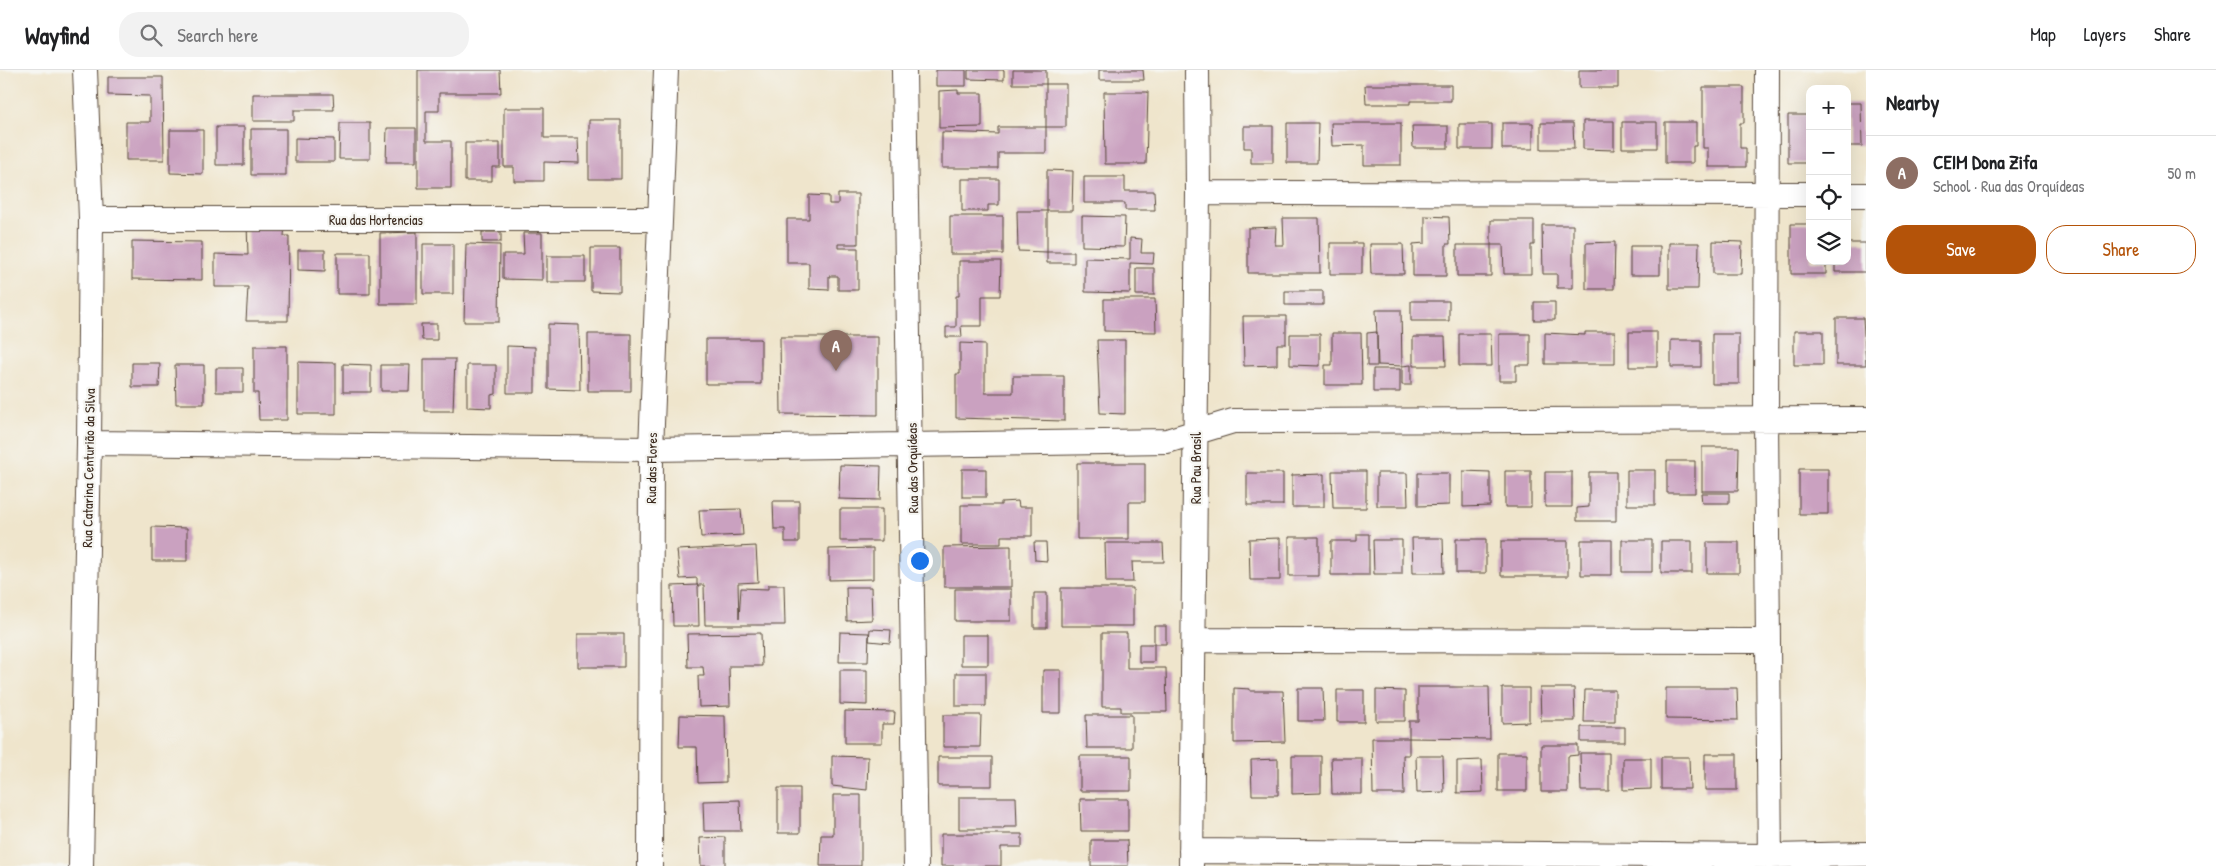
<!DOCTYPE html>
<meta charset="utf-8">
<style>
body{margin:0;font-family:"Patrick Hand",sans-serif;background:#f2f2f2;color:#202124}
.controls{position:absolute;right:15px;top:15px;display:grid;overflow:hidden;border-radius:10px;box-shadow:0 5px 20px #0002}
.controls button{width:45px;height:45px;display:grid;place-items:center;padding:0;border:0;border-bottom:1px solid #e0e0e0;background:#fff;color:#202124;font:25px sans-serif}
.you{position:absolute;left:919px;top:490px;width:18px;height:18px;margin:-12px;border:4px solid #fff;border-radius:50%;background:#1a73e8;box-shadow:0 0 0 8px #1a73e833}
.badge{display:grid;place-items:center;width:32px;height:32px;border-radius:50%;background:#b45309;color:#fff;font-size:16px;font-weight:700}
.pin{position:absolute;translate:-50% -41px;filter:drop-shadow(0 1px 2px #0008)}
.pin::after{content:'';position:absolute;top:26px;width:18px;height:15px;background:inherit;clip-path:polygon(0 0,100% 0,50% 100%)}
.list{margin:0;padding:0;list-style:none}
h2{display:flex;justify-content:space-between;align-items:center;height:65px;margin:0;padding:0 20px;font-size:21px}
h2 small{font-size:16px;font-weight:400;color:#757577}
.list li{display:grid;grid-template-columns:32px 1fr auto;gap:15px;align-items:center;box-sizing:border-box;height:75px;padding:0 20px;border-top:1px solid #e0e0e0}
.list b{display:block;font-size:19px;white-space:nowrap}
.list p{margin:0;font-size:16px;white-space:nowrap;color:#757577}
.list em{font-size:16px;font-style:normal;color:#757577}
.actions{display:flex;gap:10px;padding:15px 20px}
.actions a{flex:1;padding:11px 0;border:1px solid #b45309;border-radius:20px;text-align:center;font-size:18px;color:#b45309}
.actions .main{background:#b45309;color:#fff}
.icon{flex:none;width:28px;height:28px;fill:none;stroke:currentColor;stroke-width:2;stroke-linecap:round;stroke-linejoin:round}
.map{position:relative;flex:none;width:1866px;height:796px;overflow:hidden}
header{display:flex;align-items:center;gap:30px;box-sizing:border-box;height:70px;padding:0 25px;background:#fff;border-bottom:1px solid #e0e0e0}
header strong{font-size:24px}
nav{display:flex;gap:28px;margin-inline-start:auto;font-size:18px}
.search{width:350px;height:45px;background:#f2f2f2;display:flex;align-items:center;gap:12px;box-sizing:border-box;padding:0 18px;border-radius:20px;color:#757577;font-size:19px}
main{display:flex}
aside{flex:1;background:#fff}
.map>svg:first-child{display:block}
.building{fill:#caa1c0}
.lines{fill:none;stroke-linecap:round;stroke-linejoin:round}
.street-casing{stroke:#564638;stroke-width:26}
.street{stroke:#fff;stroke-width:24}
.labels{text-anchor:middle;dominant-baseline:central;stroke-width:4.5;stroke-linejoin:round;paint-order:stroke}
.street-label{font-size:14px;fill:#3b2a1e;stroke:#f6f6f2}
</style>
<header>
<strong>Wayfind</strong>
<div class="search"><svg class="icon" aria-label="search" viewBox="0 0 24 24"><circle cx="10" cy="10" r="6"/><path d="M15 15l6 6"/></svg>Search here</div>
<nav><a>Map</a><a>Layers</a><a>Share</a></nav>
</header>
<main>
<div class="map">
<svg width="1866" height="796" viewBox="0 0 1866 796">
<rect width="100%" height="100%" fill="#f6f6f2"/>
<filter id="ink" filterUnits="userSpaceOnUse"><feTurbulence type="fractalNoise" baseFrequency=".02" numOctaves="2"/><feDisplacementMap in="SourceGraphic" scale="10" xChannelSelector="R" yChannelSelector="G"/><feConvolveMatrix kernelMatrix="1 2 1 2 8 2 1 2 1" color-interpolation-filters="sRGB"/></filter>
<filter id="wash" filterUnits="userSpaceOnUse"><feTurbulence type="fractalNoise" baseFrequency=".0096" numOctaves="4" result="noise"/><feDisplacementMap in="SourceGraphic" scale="20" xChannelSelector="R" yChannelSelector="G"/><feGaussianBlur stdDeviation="1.12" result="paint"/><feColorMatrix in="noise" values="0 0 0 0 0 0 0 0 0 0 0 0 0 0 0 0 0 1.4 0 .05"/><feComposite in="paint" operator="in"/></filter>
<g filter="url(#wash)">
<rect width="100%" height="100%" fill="#efe5cc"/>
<g id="blocks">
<path class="building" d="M 418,0 L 500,0 L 501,23 L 439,23 L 439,41 L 426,41 L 426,71 L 451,71 L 451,118 L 418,118 Z
M 936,0 L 966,0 L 966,16 L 936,16 Z
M 968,0 L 1004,0 L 1004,10 L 968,9 Z
M 1013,0 L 1046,0 L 1046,14 L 1013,14 Z
M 1099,0 L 1143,0 L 1144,10 L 1099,10 Z
M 1579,0 L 1618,0 L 1618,18 L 1579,18 Z
M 108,7 L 163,7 L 164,90 L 126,90 L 126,52 L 150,52 L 150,26 L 108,25 Z
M 1046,14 L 1066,14 L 1066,57 L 1046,57 Z
M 1365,15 L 1451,15 L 1451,31 L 1410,31 L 1410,34 L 1366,34 Z
M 1703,17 L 1744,17 L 1744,53 L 1740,53 L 1740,78 L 1746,78 L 1746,97 L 1708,97 L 1708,78 L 1703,78 Z
M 958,20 L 958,23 L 982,23 L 982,57 L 939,58 L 939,21 Z
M 1104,22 L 1148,22 L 1146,94 L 1105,94 Z
M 253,24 L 333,24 L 334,40 L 294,40 L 294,51 L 253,51 Z
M 1847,33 L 1861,33 L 1862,76 L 1847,76 Z
M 504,38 L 544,38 L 544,68 L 578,68 L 579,93 L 544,92 L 544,111 L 514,111 L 514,97 L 504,97 Z
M 1788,45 L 1810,45 L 1810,93 L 1788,93 Z
M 589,50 L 621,50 L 621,109 L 589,109 Z
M 1583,51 L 1614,51 L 1614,80 L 1583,79 Z
M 1622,52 L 1657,52 L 1657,78 L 1622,78 Z
M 1665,52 L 1696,52 L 1696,76 L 1693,76 L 1693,93 L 1665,93 Z
M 340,53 L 370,53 L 370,89 L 339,89 Z
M 1287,53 L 1318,53 L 1317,93 L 1287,93 Z
M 1331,53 L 1401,53 L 1401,95 L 1364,95 L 1364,75 L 1332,76 Z
M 1502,53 L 1533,53 L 1533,79 L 1502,79 Z
M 1541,53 L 1573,53 L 1574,79 L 1541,79 Z
M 1459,54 L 1492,54 L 1492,79 L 1459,79 Z
M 1244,56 L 1273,56 L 1273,93 L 1251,93 L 1251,78 L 1244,78 Z
M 1412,56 L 1448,56 L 1448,78 L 1413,78 Z
M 216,57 L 244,57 L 244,95 L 216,95 Z
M 998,57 L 1046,57 L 1046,83 L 998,83 L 998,98 L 942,98 L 942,62 L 998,64 Z
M 387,58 L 416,58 L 416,92 L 386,92 Z
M 251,59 L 286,59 L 286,105 L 251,105 Z
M 170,60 L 203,60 L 203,104 L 170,103 Z
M 295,68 L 334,69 L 334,92 L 295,92 Z
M 465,73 L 500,73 L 500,97 L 492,97 L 492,111 L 465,111 Z
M 1047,100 L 1073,101 L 1072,141 L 1047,141 Z
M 1084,107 L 1125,107 L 1125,121 L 1154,121 L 1155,140 L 1125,140 L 1125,133 L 1084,133 Z
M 962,109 L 999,109 L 999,135 L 988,135 L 988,141 L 962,141 Z
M 838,124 L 858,124 L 858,174 L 838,174 L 838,178 L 858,178 L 858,220 L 838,220 L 838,206 L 829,206 L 829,220 L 809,219 L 809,193 L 787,193 L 787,149 L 809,149 L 809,125 L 829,126 L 829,134 L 838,134 Z
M 1017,141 L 1047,141 L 1047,182 L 1074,182 L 1074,193 L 1047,193 L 1047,182 L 1018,181 Z
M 950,146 L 1003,146 L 1003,184 L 950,184 Z
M 1082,146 L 1125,147 L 1124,177 L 1082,176 Z
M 1425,146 L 1449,147 L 1450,174 L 1446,174 L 1446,206 L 1413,206 L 1413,174 L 1425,173 Z
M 1283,148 L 1319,148 L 1320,203 L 1248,203 L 1248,158 L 1276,157 L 1275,175 L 1284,175 Z
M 1491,150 L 1534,150 L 1534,175 L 1531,175 L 1531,204 L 1504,204 L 1503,175 L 1491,175 Z
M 247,154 L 285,154 L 284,166 L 289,166 L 288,251 L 246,251 L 248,217 L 215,217 L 215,184 L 248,185 Z
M 1791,154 L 1810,154 L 1810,191 L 1826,191 L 1826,204 L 1791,204 Z
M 1542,155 L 1573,155 L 1573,218 L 1557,218 L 1557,204 L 1543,204 Z
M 417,162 L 417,234 L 380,234 L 380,163 Z
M 482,162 L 501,162 L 501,172 L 482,172 Z
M 523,163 L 542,163 L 542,210 L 503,209 L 503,184 L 524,184 Z
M 1130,168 L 1142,169 L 1141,183 L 1154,183 L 1153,194 L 1130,193 L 1130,223 L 1085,222 L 1085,188 L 1130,189 Z
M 132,171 L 202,172 L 202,210 L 132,209 Z
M 1713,171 L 1742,172 L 1741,204 L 1713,204 Z
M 1615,172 L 1614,219 L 1586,219 L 1586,173 Z
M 1330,173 L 1362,173 L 1362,204 L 1330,204 Z
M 1669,173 L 1699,173 L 1698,219 L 1669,219 Z
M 1847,173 L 1866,173 L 1866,202 L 1835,202 L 1835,191 L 1847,191 Z
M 423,174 L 453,174 L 453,224 L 423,224 Z
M 466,174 L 500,175 L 499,252 L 464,252 Z
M 1370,174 L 1403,174 L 1404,204 L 1371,204 Z
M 1457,175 L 1491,175 L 1491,206 L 1457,206 Z
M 1630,176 L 1660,176 L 1660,205 L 1630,205 Z
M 591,178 L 620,178 L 620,222 L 591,221 Z
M 298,180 L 325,180 L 325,201 L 298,200 Z
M 337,183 L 370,183 L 370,224 L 337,224 Z
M 547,186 L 585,186 L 585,212 L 547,212 Z
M 959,191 L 1001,191 L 1000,226 L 982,226 L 982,256 L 961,256 L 962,267 L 946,267 L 946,257 L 956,257 L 956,226 L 959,226 Z
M 1136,198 L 1154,198 L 1154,225 L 1136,225 Z
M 1285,221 L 1323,221 L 1323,235 L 1285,235 Z
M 1104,229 L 1155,229 L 1156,262 L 1104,261 Z
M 1411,231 L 1449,231 L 1449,251 L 1411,251 Z
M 1534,232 L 1555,232 L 1555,250 L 1534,250 Z
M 1376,240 L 1401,240 L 1402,296 L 1378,295 Z
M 1243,246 L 1286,246 L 1286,274 L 1277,274 L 1277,295 L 1244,296 Z
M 1836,248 L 1863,248 L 1866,295 L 1836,295 Z
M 421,254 L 437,254 L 437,270 L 422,270 Z
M 548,254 L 579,255 L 580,320 L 548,319 Z
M 1794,261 L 1823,261 L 1823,295 L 1794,295 Z
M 1377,262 L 1377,296 L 1367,296 L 1367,263 Z
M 1585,262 L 1615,262 L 1615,294 L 1545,294 L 1545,263 L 1585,265 Z
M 1629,262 L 1657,262 L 1657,297 L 1629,297 Z
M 1332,263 L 1361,263 L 1362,315 L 1325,315 L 1325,295 L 1332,295 Z
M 588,264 L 631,264 L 631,321 L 588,321 Z
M 1290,264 L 1320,264 L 1320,296 L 1290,295 Z
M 1459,264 L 1491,264 L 1492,296 L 1459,296 Z
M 1499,264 L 1530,264 L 1530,295 L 1516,295 L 1516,311 L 1499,311 Z
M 1712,264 L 1739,264 L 1739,314 L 1712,314 Z
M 780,267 L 878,267 L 878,345 L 781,344 Z
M 1413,267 L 1445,267 L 1446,296 L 1413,296 Z
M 706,269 L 761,269 L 761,314 L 706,314 Z
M 1097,270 L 1125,270 L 1125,344 L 1100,343 Z
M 1671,270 L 1701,270 L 1701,297 L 1671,297 Z
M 960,273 L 985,274 L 985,323 L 1013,323 L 1013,306 L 1064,306 L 1064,351 L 956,348 L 956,304 L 960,304 Z
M 254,276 L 287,276 L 287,350 L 259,350 L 258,323 L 254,323 Z
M 507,276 L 535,277 L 535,323 L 507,323 Z
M 424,289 L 455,289 L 453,341 L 424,341 Z
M 298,292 L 336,293 L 336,344 L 298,344 Z
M 132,293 L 160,293 L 159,317 L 132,317 Z
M 343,294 L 371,295 L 371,322 L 343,322 Z
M 175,295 L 204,295 L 204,334 L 176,334 Z
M 381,295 L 410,295 L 409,321 L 381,321 Z
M 467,295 L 496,295 L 496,324 L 491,325 L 491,338 L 467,337 Z
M 1411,295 L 1411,315 L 1402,315 L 1402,296 Z
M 216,298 L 243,298 L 243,322 L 216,322 Z
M 1373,299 L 1400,299 L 1400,322 L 1373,322 Z
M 1702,377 L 1739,377 L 1738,421 L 1702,421 Z
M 1667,391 L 1695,391 L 1695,423 L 1667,423 Z
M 1077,393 L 1145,393 L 1145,432 L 1129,432 L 1129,469 L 1077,469 Z
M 840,395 L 881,396 L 880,430 L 839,429 Z
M 962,399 L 986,399 L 986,427 L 962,427 Z
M 1799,399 L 1828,399 L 1828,444 L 1799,444 Z
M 1627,400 L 1655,400 L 1655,435 L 1627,435 Z
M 1332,401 L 1366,401 L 1366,438 L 1333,438 Z
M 1463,401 L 1490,402 L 1490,436 L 1463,437 Z
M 1505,401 L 1531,401 L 1531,437 L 1505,437 Z
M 1545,402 L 1572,402 L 1572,437 L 1545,437 Z
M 1589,402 L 1616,402 L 1616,451 L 1577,451 L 1577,438 L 1589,437 Z
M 1247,403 L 1283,403 L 1283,435 L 1247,435 Z
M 1377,403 L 1407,403 L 1408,436 L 1377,436 Z
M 1418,403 L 1449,403 L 1449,435 L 1418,436 Z
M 1324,404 L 1324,437 L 1292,437 L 1292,405 Z
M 1701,423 L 1729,423 L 1729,433 L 1702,433 Z
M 773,431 L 799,431 L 799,472 L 785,472 L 785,459 L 774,459 Z
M 1018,431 L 1019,437 L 1032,437 L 1032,466 L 1001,466 L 1001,474 L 961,474 L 961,435 L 1001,435 L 1001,432 Z
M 741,439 L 743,465 L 701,467 L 699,440 Z
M 840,439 L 882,439 L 882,471 L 840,471 Z
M 152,457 L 187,458 L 187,491 L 152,491 Z
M 1357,464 L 1369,464 L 1369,505 L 1331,505 L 1331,471 L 1357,471 Z
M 1289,467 L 1319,467 L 1319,506 L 1289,506 Z
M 1280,468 L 1280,510 L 1250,510 L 1249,469 Z
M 1412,468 L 1443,468 L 1444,503 L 1413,503 Z
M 1456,469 L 1486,469 L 1486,503 L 1456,503 Z
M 1373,470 L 1402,470 L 1402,504 L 1374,504 Z
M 1581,470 L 1612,470 L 1612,505 L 1581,505 Z
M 1622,470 L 1652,470 L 1652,502 L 1622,502 Z
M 1501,471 L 1568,471 L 1568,506 L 1501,506 Z
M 1661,471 L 1692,471 L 1692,503 L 1661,503 Z
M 1034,472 L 1046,472 L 1047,491 L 1035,490 Z
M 1707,472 L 1739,472 L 1739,503 L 1707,503 Z
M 1105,473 L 1163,473 L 1164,492 L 1132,492 L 1133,512 L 1106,512 Z
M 756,476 L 758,512 L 738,513 L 739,549 L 741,518 L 768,519 L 768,515 L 784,515 L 785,555 L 705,555 L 704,515 L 697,515 L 697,508 L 680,509 L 677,480 Z
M 1011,476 L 1011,517 L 944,517 L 944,477 Z
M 873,478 L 873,509 L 829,510 L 829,479 Z
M 698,515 L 699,556 L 673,556 L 672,516 Z
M 846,517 L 871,517 L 872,550 L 847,551 Z
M 1061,518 L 1133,518 L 1133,556 L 1061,556 Z
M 955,519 L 1011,519 L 1011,551 L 955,551 Z
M 1034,523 L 1047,523 L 1047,558 L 1034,558 Z
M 1154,556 L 1166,556 L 1166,574 L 1154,574 Z
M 870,559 L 891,560 L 890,573 L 869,571 Z
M 840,562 L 869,563 L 868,592 L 839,592 Z
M 761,563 L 762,596 L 729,596 L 730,636 L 699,637 L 698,606 L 704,606 L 703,597 L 688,597 L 687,564 Z
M 1102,563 L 1127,563 L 1127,598 L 1166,598 L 1167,642 L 1121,642 L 1121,637 L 1102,637 Z
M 578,564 L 624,564 L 624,597 L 578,597 Z
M 961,565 L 988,565 L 988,595 L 961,595 Z
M 1139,574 L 1154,574 L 1154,592 L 1139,592 Z
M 840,600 L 867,600 L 867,635 L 840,634 Z
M 1043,600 L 1061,600 L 1061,643 L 1043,643 Z
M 956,603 L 986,603 L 986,636 L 956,636 Z
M 1418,617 L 1489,617 L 1490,669 L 1409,668 L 1409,685 L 1403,685 L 1404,724 L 1373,724 L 1372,668 L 1409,668 L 1409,651 L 1418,651 Z
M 1234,618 L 1250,619 L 1250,621 L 1283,621 L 1285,672 L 1234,673 Z
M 1298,618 L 1323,618 L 1324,651 L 1298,651 Z
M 1502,618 L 1529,618 L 1529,652 L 1502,653 Z
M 1540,618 L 1574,618 L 1575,651 L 1541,651 Z
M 1666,618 L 1737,618 L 1738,650 L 1666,649 Z
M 1337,620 L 1364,620 L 1364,652 L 1337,652 Z
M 1376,620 L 1405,621 L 1405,651 L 1376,651 Z
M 1585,620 L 1615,620 L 1615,652 L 1584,652 Z
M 845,641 L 895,642 L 894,654 L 882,654 L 882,673 L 845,673 Z
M 680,645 L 725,646 L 726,712 L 698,713 L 697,677 L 679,677 Z
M 943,645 L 981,645 L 980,677 L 943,677 Z
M 1086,645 L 1132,645 L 1132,678 L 1087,678 Z
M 1581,657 L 1625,657 L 1625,672 L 1581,672 Z
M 1541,675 L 1578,675 L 1578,685 L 1568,686 L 1568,722 L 1541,722 Z
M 1498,683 L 1527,683 L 1527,721 L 1498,721 Z
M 1580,683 L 1609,683 L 1609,721 L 1581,721 Z
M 1705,684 L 1737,684 L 1737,720 L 1705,720 Z
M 832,686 L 868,687 L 867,720 L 832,716 Z
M 1080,686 L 1131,686 L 1131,721 L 1080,721 Z
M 1292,686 L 1321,686 L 1321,723 L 1292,724 Z
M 1416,686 L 1443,686 L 1444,722 L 1417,723 Z
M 938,687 L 992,687 L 992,716 L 938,716 Z
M 1661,687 L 1689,687 L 1690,719 L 1661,719 Z
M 1331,688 L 1362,688 L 1362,724 L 1332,724 Z
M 1623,688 L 1651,688 L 1651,719 L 1623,720 Z
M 1278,689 L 1278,725 L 1252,725 L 1251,690 Z
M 1482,690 L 1483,722 L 1457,723 L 1457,691 Z
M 778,718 L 800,718 L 800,763 L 778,763 Z
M 833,725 L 861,725 L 861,796 L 820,796 L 821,765 L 833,765 Z
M 959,727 L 1016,727 L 1017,757 L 1004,757 L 1004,759 L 959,759 Z
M 1080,729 L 1128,729 L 1128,761 L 1081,761 Z
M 740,730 L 741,761 L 704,761 L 703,731 Z
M 941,764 L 1022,764 L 1022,777 L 1001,777 L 1001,796 L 941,796 Z
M 725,767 L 725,796 L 701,796 L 700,768 Z
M 1091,770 L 1127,770 L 1128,796 L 1091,796 Z"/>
</g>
</g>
<g filter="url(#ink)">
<use href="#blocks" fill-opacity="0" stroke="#564638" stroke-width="1"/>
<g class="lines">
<g class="street-casing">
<path id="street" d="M 904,0 L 916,796
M 1767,0 L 1766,350 L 1770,796
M 1198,123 L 1810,124
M 1847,125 L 1866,125
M 91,149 L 660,149
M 89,373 L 651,379 L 1167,371 L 1233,351 L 1866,349
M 1194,570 L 1767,571
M 1191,781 L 1770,786 L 1866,784
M 81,796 L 89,373 L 91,149 L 85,0
M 650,796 L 651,379 L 666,0
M 1191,796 L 1198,123 L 1197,0"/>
</g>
<use href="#street" class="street"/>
</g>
</g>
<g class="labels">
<g class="street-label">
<text x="376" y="149">Rua das Hortencias</text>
<text transform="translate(88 398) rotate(-89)">Rua Catarina Centurião da Silva</text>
<text transform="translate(651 398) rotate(-89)">Rua das Flores</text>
<text transform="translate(912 398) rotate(-91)">Rua das Orquídeas</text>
<text transform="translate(1195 398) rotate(-90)">Rua Pau Brasil</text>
</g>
</g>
</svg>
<div class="controls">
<button>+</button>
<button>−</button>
<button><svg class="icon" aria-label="locate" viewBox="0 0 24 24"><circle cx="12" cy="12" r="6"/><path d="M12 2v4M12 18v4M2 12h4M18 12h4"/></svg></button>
<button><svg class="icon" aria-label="layers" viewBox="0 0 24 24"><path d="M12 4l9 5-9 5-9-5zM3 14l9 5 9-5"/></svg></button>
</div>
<div class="you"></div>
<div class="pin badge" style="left:836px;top:301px;background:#8d6e63">A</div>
</div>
<aside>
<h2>Nearby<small></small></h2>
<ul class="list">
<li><span class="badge" style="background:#8d6e63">A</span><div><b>CEIM Dona Zifa</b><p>School · Rua das Orquídeas</p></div><em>50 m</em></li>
</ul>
<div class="actions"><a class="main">Save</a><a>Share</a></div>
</aside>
</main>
